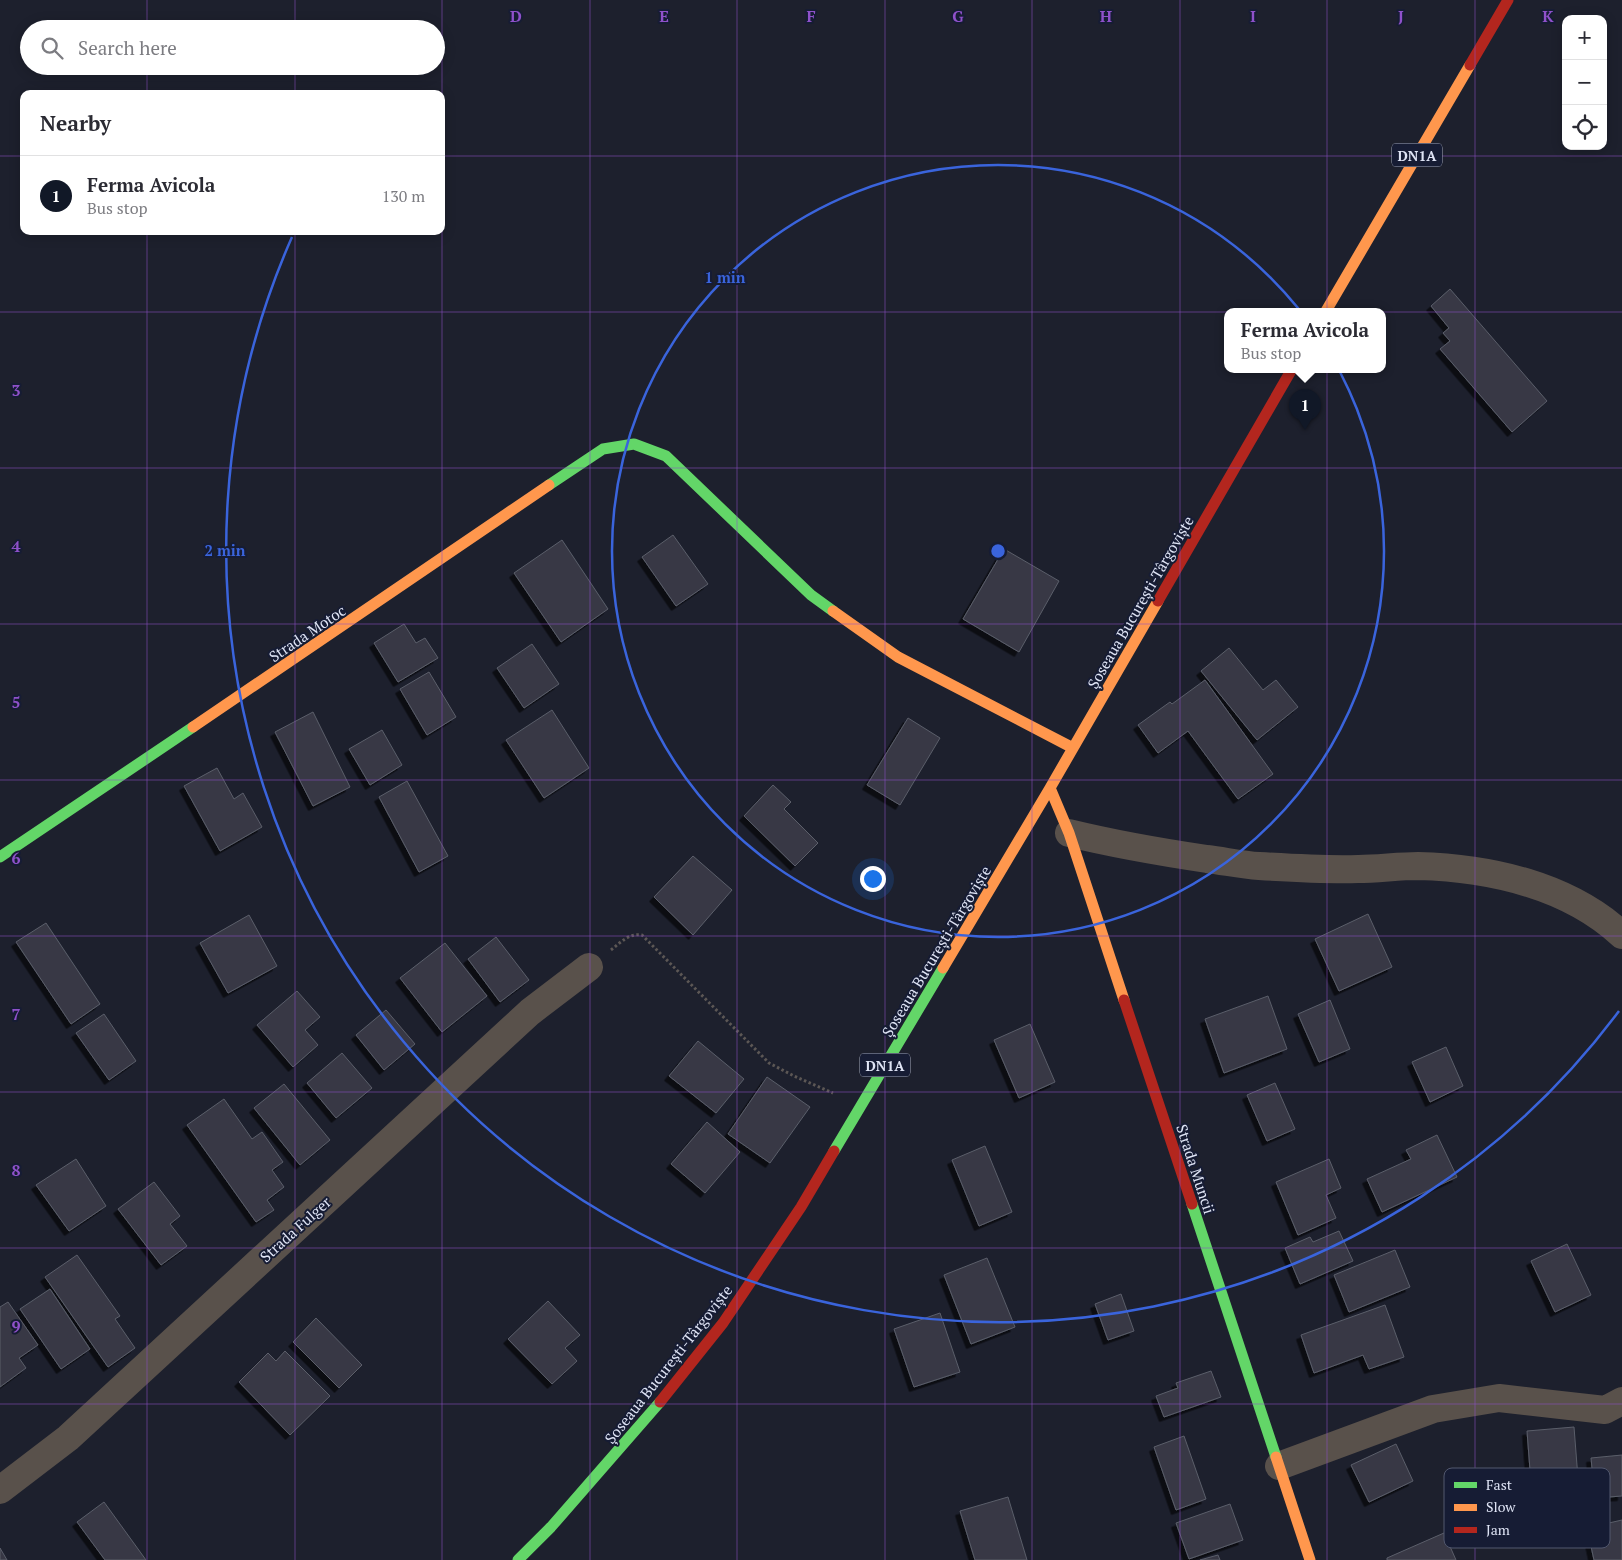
<!DOCTYPE html>
<meta charset="utf-8">
<style>
body{margin:0;font-family:"PT Serif",serif;background:#f7f7f7;color:#2b2b33}
.controls{position:absolute;right:15px;top:15px;display:grid;overflow:hidden;border-radius:10px;box-shadow:0 2px 12px #0003}
.controls button{width:45px;height:45px;display:grid;place-items:center;padding:0;border:0;border-bottom:1px solid #e1e1e2;background:#fff;color:#2b2b33;font:25px sans-serif}
.you{position:absolute;left:872px;top:878px;width:18px;height:18px;margin:-12px;border:4px solid #fff;border-radius:50%;background:#1a73e8;box-shadow:0 0 0 8px #1a73e833}
.badge{display:grid;place-items:center;width:32px;height:32px;border-radius:50%;background:#111827;color:#fff;font-size:16px;font-weight:700}
.pin{position:absolute;translate:-50% -41px;filter:drop-shadow(0 1px 2px #0008)}
.pin::after{content:'';position:absolute;top:26px;width:18px;height:15px;background:inherit;clip-path:polygon(0 0,100% 0,50% 100%)}
.popup{position:absolute;left:1224px;top:308px;width:162px;height:65px;box-sizing:border-box;display:grid;place-content:center;border-radius:10px;background:#fff;filter:drop-shadow(0 1px 4px #0005);font-size:16px;white-space:nowrap;color:#7c7c81}
.popup b{font-size:19px;color:#2b2b33}
.popup::after{content:'';position:absolute;left:50%;top:100%;margin-left:-10px;border:10px solid transparent;border-top-color:#fff}
.list{margin:0;padding:0;list-style:none}
h2{display:flex;justify-content:space-between;align-items:center;height:65px;margin:0;padding:0 20px;font-size:21px}
h2 small{font-size:16px;font-weight:400;color:#7c7c81}
.list li{display:grid;grid-template-columns:32px 1fr auto;gap:15px;align-items:center;box-sizing:border-box;height:80px;padding:0 20px;border-top:1px solid #e1e1e2}
.list b{display:block;font-size:19px;white-space:nowrap}
.list p{margin:0;font-size:16px;white-space:nowrap;color:#7c7c81}
.list em{font-size:16px;font-style:normal;color:#7c7c81}
.icon{flex:none;width:28px;height:28px;fill:none;stroke:currentColor;stroke-width:2;stroke-linecap:round;stroke-linejoin:round}
.map{position:relative;flex:none;width:1622px;height:1560px;overflow:hidden}
.search{position:absolute;background:#fff;box-shadow:0 2px 12px #0003;left:20px;top:20px;width:425px;height:55px;display:flex;align-items:center;gap:12px;box-sizing:border-box;padding:0 18px;border-radius:28px;color:#7c7c81;font-size:19px}
.panel{position:absolute;background:#fff;box-shadow:0 2px 12px #0003;left:20px;top:90px;width:425px;height:145px;border-radius:10px}
.map>svg:first-child{display:block}
.building{fill:#373945;stroke:#5b5e6a;filter:url(#shadow)}
.lines{fill:none;stroke-linecap:round;stroke-linejoin:round}
.path{stroke:#5c5755;stroke-width:3;stroke-dasharray:2.5 2.5;stroke-linecap:butt}
.street{stroke:#59514b;stroke-width:28}
.fast{stroke:#63d668;stroke-width:11}
.slow{stroke:#ff974d;stroke-width:11}
.jam{stroke:#b3261e;stroke-width:11}
.grid{fill:none;stroke:#8f51ca;stroke-width:1;stroke-opacity:0.55}
.ring{fill:none;stroke:#3a64dc;stroke-width:2.5}
.labels{text-anchor:middle;dominant-baseline:central;stroke-width:4;stroke-linejoin:round;paint-order:stroke}
.shield{fill:#161c34;stroke:#a3a8bb;stroke-width:1}
.shield-label{font-size:14px;font-weight:bold;fill:#dfe4f5}
.street-label{font-size:15px;fill:#dfe4f5;stroke:#161c34}
.key{fill:#161c34;stroke:#52586e;stroke-width:1}
.key-label{font-size:14px;fill:#dfe4f5}
.grid-label{font-size:16px;text-anchor:middle;font-weight:bold;fill:#8f51ca;stroke:#161c34;stroke-width:4;stroke-linejoin:round;paint-order:stroke}
.centre{fill:#3a64dc;stroke:#161c34;stroke-width:2.5}
.ring-label{font-size:15px;text-anchor:middle;font-weight:bold;fill:#3a64dc;stroke:#161c34;stroke-width:4;stroke-linejoin:round;paint-order:stroke}
</style>
<div class="map">
<svg width="1622" height="1560" viewBox="0 0 1622 1560">
<defs>
<filter id="shadow"><feDropShadow dx="-4.5" dy="4.5" stdDeviation="0" flood-color="#0009"/></filter>
</defs>
<rect width="100%" height="100%" fill="#1d202d"/>
<path class="building" d="M 1450,289 L 1547,401 L 1512,432 L 1440,349 L 1450,341 L 1443,333 L 1449,328 L 1431,306 Z
M 673,535 L 708,584 L 676,606 L 642,557 Z
M 562,540 L 608,609 L 561,642 L 514,573 Z
M 1004,549 L 1059,581 L 1019,652 L 963,619 Z
M 404,624 L 416,643 L 425,638 L 438,658 L 398,682 L 374,643 Z
M 532,644 L 559,684 L 524,708 L 497,668 Z
M 1229,648 L 1263,690 L 1276,680 L 1298,707 L 1257,740 L 1201,671 Z
M 429,672 L 456,717 L 427,735 L 400,689 Z
M 1205,680 L 1273,774 L 1238,799 L 1188,731 L 1158,753 L 1138,725 L 1170,702 L 1172,704 Z
M 552,710 L 589,768 L 544,798 L 506,740 Z
M 313,712 L 350,787 L 313,806 L 275,732 Z
M 908,718 L 940,738 L 900,805 L 867,785 Z
M 382,730 L 402,765 L 370,785 L 349,749 Z
M 217,768 L 234,799 L 243,793 L 262,827 L 220,851 L 184,786 Z
M 407,781 L 448,856 L 419,872 L 379,797 Z
M 773,785 L 791,802 L 784,809 L 818,843 L 795,866 L 744,816 Z
M 693,856 L 732,890 L 693,935 L 654,897 Z
M 1368,914 L 1392,967 L 1339,991 L 1315,939 Z
M 249,915 L 277,966 L 228,993 L 200,943 Z
M 46,923 L 100,1004 L 71,1024 L 16,942 Z
M 496,937 L 529,980 L 500,1002 L 468,959 Z
M 445,943 L 487,996 L 442,1032 L 400,978 Z
M 297,991 L 320,1017 L 305,1030 L 318,1045 L 293,1067 L 257,1025 Z
M 1268,996 L 1287,1049 L 1224,1073 L 1205,1019 Z
M 1330,1000 L 1350,1049 L 1319,1062 L 1298,1014 Z
M 386,1010 L 415,1044 L 384,1070 L 356,1035 Z
M 104,1014 L 136,1061 L 109,1080 L 76,1033 Z
M 1030,1024 L 1055,1082 L 1019,1098 L 994,1040 Z
M 698,1041 L 744,1079 L 716,1113 L 669,1076 Z
M 1446,1047 L 1463,1086 L 1430,1102 L 1412,1062 Z
M 342,1053 L 372,1088 L 336,1118 L 307,1083 Z
M 767,1077 L 810,1107 L 770,1163 L 728,1134 Z
M 1275,1083 L 1295,1129 L 1267,1141 L 1247,1095 Z
M 284,1084 L 330,1140 L 300,1165 L 254,1108 Z
M 224,1099 L 252,1139 L 262,1132 L 283,1162 L 272,1170 L 284,1187 L 267,1200 L 274,1210 L 256,1222 L 187,1125 Z
M 707,1122 L 740,1152 L 705,1193 L 671,1164 Z
M 1437,1135 L 1457,1177 L 1382,1212 L 1367,1179 L 1411,1159 L 1406,1150 Z
M 985,1146 L 1012,1212 L 979,1226 L 952,1160 Z
M 76,1159 L 106,1206 L 69,1231 L 36,1185 Z
M 1329,1159 L 1341,1188 L 1326,1195 L 1336,1218 L 1298,1235 L 1276,1182 Z
M 154,1182 L 180,1216 L 170,1224 L 187,1246 L 161,1265 L 118,1209 Z
M 1339,1231 L 1353,1261 L 1300,1284 L 1285,1248 L 1310,1237 L 1313,1242 Z
M 1567,1244 L 1591,1295 L 1555,1312 L 1531,1261 Z
M 1395,1250 L 1410,1287 L 1349,1312 L 1334,1275 Z
M 77,1255 L 120,1316 L 115,1319 L 135,1348 L 108,1367 L 45,1277 Z
M 987,1258 L 1015,1327 L 971,1344 L 944,1275 Z
M 50,1289 L 90,1349 L 61,1369 L 20,1309 Z
M 1121,1294 L 1134,1331 L 1108,1340 L 1095,1304 Z
M 548,1301 L 580,1335 L 565,1348 L 577,1361 L 552,1384 L 508,1339 Z
M 8,1302 L 38,1345 L 19,1358 L 26,1368 L 0,1387 L 0,1307 Z
M 1385,1305 L 1404,1357 L 1369,1369 L 1363,1355 L 1314,1373 L 1301,1335 Z
M 940,1313 L 960,1372 L 914,1387 L 894,1329 Z
M 316,1318 L 362,1365 L 339,1388 L 293,1342 Z
M 285,1351 L 330,1396 L 290,1435 L 239,1382 L 268,1353 L 276,1361 Z
M 1211,1371 L 1221,1397 L 1164,1417 L 1156,1396 L 1178,1388 L 1176,1383 Z
M 1574,1427 L 1579,1491 L 1532,1496 L 1527,1431 Z
M 1184,1436 L 1206,1499 L 1176,1510 L 1154,1447 Z
M 1396,1444 L 1413,1481 L 1369,1502 L 1351,1465 Z
M 1622,1455 L 1622,1496 L 1595,1498 L 1591,1458 Z
M 1008,1497 L 1027,1560 L 975,1560 L 960,1511 Z
M 104,1502 L 146,1560 L 105,1560 L 77,1522 Z
M 1230,1504 L 1243,1540 L 1189,1559 L 1176,1523 Z
M 1622,1520 L 1622,1560 L 1594,1560 L 1587,1528 Z
M 1444,1533 L 1456,1560 L 1387,1560 L 1387,1558 Z
M 0,1548 L 7,1560 L 0,1560 Z
M 1218,1555 L 1220,1560 L 1200,1560 Z"/>
<g class="lines">
<path class="path" d="M 611,950 C 621,942 629,933 642,935 L 769,1063 L 794,1076 L 833,1093"/>
<path class="street" d="M 1069,833 C 1114,844 1160,852 1207,859 C 1224,861 1242,865 1259,866 C 1292,868 1325,870 1358,869 C 1378,869 1398,866 1418,866 C 1490,868 1568,885 1622,935
M 1279,1466 L 1433,1409 L 1499,1398 L 1605,1410 L 1622,1401
M 0,1490 L 68,1438 L 530,1012 L 589,967"/>
<path class="fast" d="M 549,485 L 603,449 L 634,444 L 666,456 L 811,595 L 833,611
M 0,857 L 193,727
M 834,1151 L 943,968
M 1192,1204 L 1276,1457
M 518,1560 L 551,1527 L 660,1402"/>
<path class="slow" d="M 1326,311 L 1470,65
M 833,611 L 898,657 L 1073,748
M 193,727 L 549,485
M 1050,788 L 1069,833 L 1124,1000
M 943,968 L 1050,788 L 1158,601
M 1276,1457 L 1310,1560"/>
<path class="jam" d="M 1470,65 L 1508,0
M 1158,601 L 1292,369
M 1124,1000 L 1192,1204
M 660,1402 L 723,1323 L 801,1207 L 834,1151"/>
</g>
<path class="grid" d="M 147,0 L 147,29M 295,0 L 295,29M 442,0 L 442,1560M 590,0 L 590,1560M 737,0 L 737,1560M 885,0 L 885,1560M 1032,0 L 1032,1560M 1180,0 L 1180,1560M 1327,0 L 1327,1560M 1475,0 L 1475,1560M 147,66 L 147,94M 295,66 L 295,94M 0,156 L 24,156M 441,156 L 1622,156M 147,231 L 147,1560M 295,231 L 295,1560M 0,312 L 1622,312M 0,468 L 1622,468M 0,624 L 1622,624M 0,780 L 1622,780M 0,936 L 1622,936M 0,1092 L 1622,1092M 0,1248 L 1622,1248M 0,1404 L 1622,1404"/>
<g class="ring">
<circle cx="998" cy="551" r="386"/>
<path d="M1619 1011A773 773 0 0 1 292 237"/>
</g>
<g class="labels">
<g class="shield">
<rect x="1392" y="143.5" width="50" height="23" rx="4"/>
<rect x="860" y="1053.5" width="50" height="23" rx="4"/>
</g>
<g class="shield-label">
<text x="1417" y="155">DN1A</text>
<text x="885" y="1065">DN1A</text>
</g>
<g class="street-label">
<text transform="translate(1140 602) rotate(-60)">Șoseaua București-Târgoviște</text>
<text transform="translate(307 633) rotate(-34)">Strada Motoc</text>
<text transform="translate(936 951) rotate(-59)">Șoseaua București-Târgoviște</text>
<text transform="translate(1196 1169) rotate(72)">Strada Muncii</text>
<text transform="translate(295 1229) rotate(-42)">Strada Fulger</text>
<text transform="translate(668 1364) rotate(-52)">Șoseaua București-Târgoviște</text>
</g>
</g>
<rect x="1444" y="1468" width="166" height="80" rx="8" class="key"/>
<rect x="1454" y="1482" width="23" height="6" fill="#63d668"/>
<rect x="1454" y="1504" width="23" height="7" fill="#ff974d"/>
<rect x="1454" y="1527" width="23" height="6" fill="#b3261e"/>
<g class="key-label">
<text x="1486" y="1490">Fast</text>
<text x="1486" y="1512">Slow</text>
<text x="1486" y="1535">Jam</text>
</g>
<g class="grid-label">
<text x="516" y="22">D</text>
<text x="664" y="22">E</text>
<text x="811" y="22">F</text>
<text x="958" y="22">G</text>
<text x="1106" y="22">H</text>
<text x="1253" y="22">I</text>
<text x="1401" y="22">J</text>
<text x="1548" y="22">K</text>
<text x="16" y="396">3</text>
<text x="16" y="552">4</text>
<text x="16" y="708">5</text>
<text x="16" y="864">6</text>
<text x="16" y="1020">7</text>
<text x="16" y="1176">8</text>
<text x="16" y="1332">9</text>
</g>
<circle cx="998" cy="551" r="8" class="centre"/>
<g class="ring-label">
<text x="725" y="283">1 min</text>
<text x="225" y="556">2 min</text>
</g>
</svg>
<div class="controls">
<button>+</button>
<button>−</button>
<button><svg class="icon" aria-label="locate" viewBox="0 0 24 24"><circle cx="12" cy="12" r="6"/><path d="M12 2v4M12 18v4M2 12h4M18 12h4"/></svg></button>
</div>
<div class="you"></div>
<div class="pin badge" style="left:1305px;top:430px">1</div>
<div class="popup"><b>Ferma Avicola</b>Bus stop</div>
<div class="search"><svg class="icon" aria-label="search" viewBox="0 0 24 24"><circle cx="10" cy="10" r="6"/><path d="M15 15l6 6"/></svg>Search here</div>
<section class="panel">
<h2>Nearby<small></small></h2>
<ul class="list">
<li><span class="badge">1</span><div><b>Ferma Avicola</b><p>Bus stop</p></div><em>130 m</em></li>
</ul>
</section>
</div>
